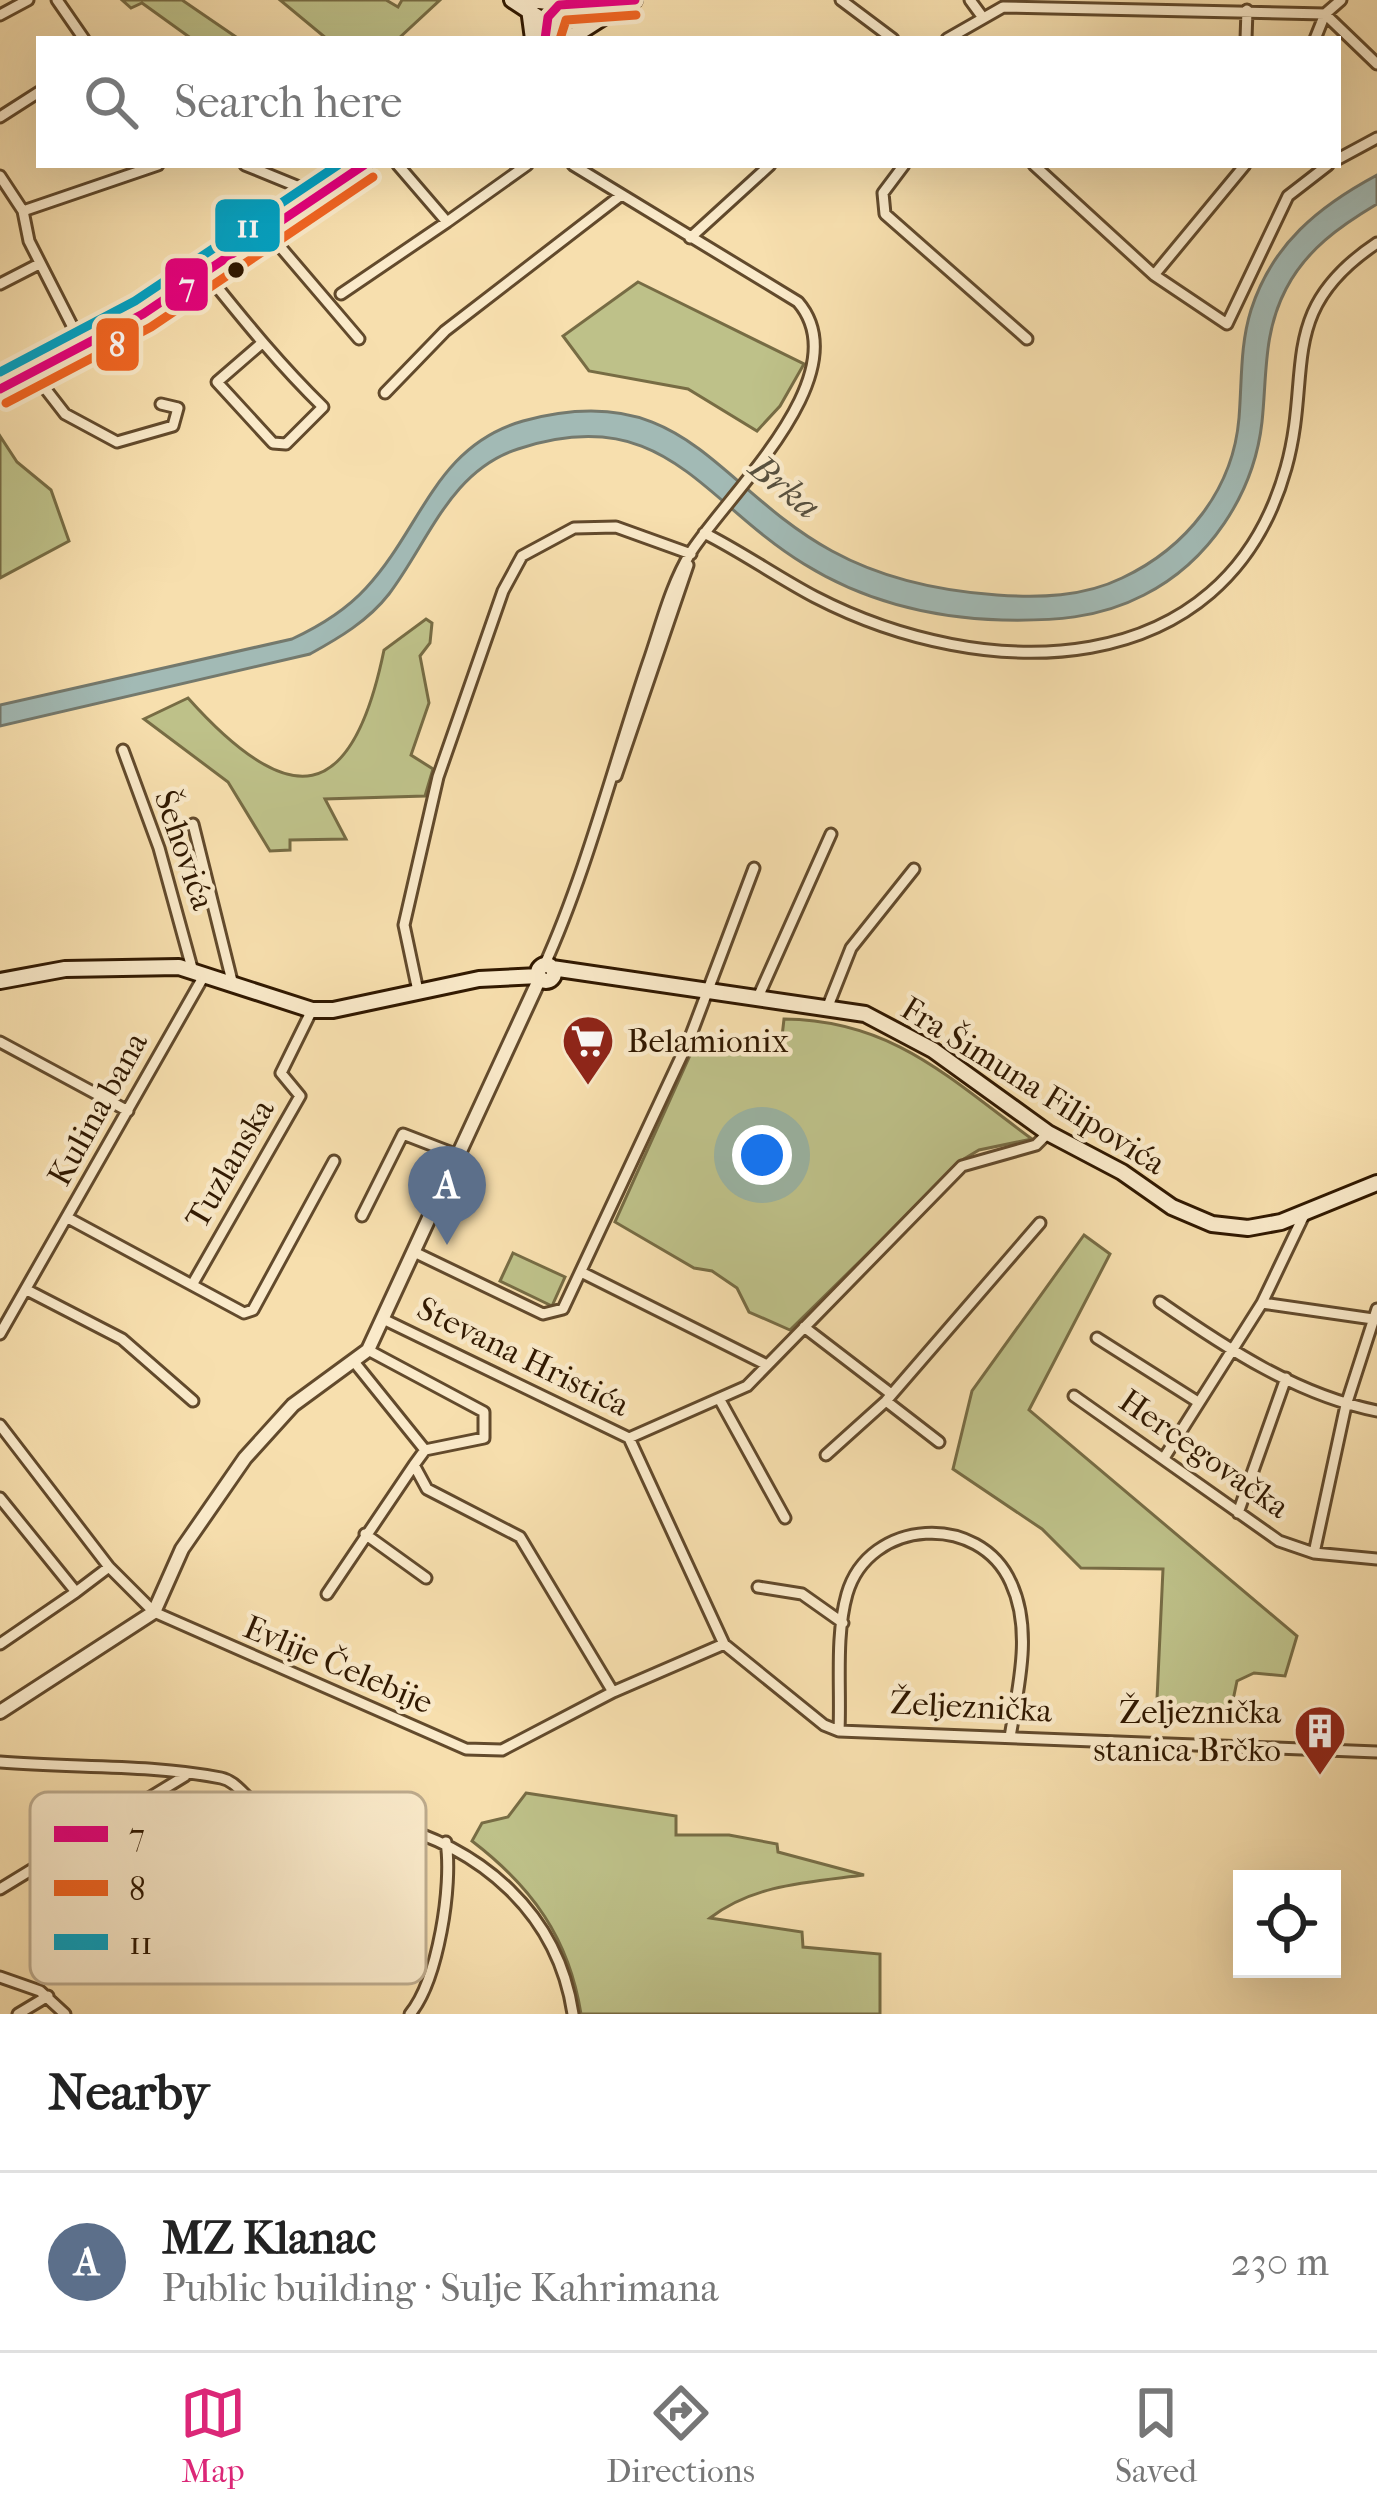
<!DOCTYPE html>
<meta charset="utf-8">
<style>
body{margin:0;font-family:"IM FELL French Canon",serif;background:#f2f2f2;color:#222}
.controls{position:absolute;right:36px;bottom:36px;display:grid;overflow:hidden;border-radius:0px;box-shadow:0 12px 48px #0002}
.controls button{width:108px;height:108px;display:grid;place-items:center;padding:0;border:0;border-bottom:3px solid #e0e0e0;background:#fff;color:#222;font:60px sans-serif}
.you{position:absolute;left:762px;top:1155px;width:42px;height:42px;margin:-30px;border:9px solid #fff;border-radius:50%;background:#1a73e8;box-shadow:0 0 0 18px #1a73e833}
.badge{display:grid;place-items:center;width:78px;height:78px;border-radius:50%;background:#db2777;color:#fff;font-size:39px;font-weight:700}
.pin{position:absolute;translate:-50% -99px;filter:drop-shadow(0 3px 6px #0008)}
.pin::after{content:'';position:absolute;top:63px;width:42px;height:36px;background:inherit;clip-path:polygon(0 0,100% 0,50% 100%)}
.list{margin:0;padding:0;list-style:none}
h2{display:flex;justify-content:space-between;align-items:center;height:156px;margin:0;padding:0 48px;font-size:51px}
h2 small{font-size:39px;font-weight:400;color:#767676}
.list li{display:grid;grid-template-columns:78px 1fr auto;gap:36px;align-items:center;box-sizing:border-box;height:180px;padding:0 48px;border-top:3px solid #e0e0e0}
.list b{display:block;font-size:45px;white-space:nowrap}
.list p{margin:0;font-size:39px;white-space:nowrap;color:#767676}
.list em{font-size:39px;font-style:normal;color:#767676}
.icon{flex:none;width:66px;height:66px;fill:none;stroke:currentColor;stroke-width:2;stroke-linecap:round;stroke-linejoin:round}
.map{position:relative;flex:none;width:1377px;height:2014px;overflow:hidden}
.search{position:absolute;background:#fff;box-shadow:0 12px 48px #0002;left:36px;right:36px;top:36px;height:132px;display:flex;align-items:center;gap:30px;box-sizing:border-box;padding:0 42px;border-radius:0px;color:#767676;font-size:45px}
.sheet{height:336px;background:#fff}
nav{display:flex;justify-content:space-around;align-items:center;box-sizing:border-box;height:168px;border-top:3px solid #e0e0e0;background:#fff;font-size:33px;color:#767676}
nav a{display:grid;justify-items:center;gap:6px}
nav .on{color:#db2777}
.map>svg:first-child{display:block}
.green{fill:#bec189;stroke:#776c44;stroke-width:3}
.water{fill:#a2bab5;stroke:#74796d;stroke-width:3}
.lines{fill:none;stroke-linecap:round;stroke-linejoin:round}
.minor-casing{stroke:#624a2c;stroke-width:15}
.tertiary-casing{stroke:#624a2c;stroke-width:18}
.secondary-casing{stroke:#301800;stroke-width:20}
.minor{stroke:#faeaca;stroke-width:9}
.tertiary{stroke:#faeaca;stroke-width:12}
.secondary{stroke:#faeaca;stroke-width:14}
.bus-1-casing{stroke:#faeaca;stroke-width:18}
.bus-2-casing{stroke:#faeaca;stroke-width:18}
.bus-3-casing{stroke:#faeaca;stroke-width:18}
.bus-1{stroke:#e5007d;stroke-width:9}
.bus-2{stroke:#f26522;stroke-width:9}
.bus-3{stroke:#02a2c4;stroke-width:9}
.bus-dot{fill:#301800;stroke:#faeaca;stroke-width:4.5}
.labels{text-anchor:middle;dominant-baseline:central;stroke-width:9;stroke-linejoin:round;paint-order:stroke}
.street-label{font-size:33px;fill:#301800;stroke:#faeaca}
.poi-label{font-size:33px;fill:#301800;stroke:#faeaca;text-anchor:start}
.water-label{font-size:36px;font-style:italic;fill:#58513f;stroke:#faeaca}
.key{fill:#faeaca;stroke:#bdab8d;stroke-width:3}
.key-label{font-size:33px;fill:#301800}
.line-badge{stroke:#faeaca;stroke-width:4.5}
.badge-label{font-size:33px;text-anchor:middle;font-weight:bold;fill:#fff}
</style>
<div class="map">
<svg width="1377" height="2014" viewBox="0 0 1377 2014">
<rect width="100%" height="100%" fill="#f7dfae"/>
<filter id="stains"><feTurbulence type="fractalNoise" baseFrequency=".00167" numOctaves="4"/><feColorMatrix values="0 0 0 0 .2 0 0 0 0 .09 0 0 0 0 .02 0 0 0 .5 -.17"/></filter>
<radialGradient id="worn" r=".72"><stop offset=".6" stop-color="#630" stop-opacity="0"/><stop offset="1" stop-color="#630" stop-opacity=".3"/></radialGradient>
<path class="green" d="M 122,0 L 182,0 L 239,39 L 192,39 L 142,3 L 131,8 Z
M 280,0 L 386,0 L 398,7 L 402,0 L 440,0 L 398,39 L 327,39 Z
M 638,282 L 804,364 L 780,406 L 757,431 L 688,389 L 589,371 L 563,336 Z
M 0,436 L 17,462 L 51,490 L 69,541 L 0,578 Z
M 426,619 L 432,623 L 430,643 L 420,656 L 429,703 L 411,755 L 433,769 L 425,796 L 325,799 L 346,839 L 290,840 L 290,850 L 270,851 L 228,782 L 144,719 L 188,698 C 290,812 352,806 384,650 Z
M 784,1019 C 892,1020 949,1078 1032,1139 L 979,1150 L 964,1159 L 790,1330 L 749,1312 L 737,1288 L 712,1271 L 694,1268 L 615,1222 L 696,1042 L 780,1054 Z
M 1084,1235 L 1110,1254 L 1029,1410 L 1297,1636 L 1285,1676 L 1254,1673 L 1237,1681 L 1228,1724 L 1156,1721 L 1163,1569 L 1081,1568 L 1042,1529 L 953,1469 L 972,1391 Z
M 513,1253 L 565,1277 L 552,1306 L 500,1281 Z
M 526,1793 L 676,1816 L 676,1835 L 729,1835 L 777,1844 L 778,1852 L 864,1875 C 810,1882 754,1884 710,1918 L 802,1932 L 803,1947 L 880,1954 L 880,2014 L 581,2014 C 569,1938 532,1887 472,1841 L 482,1823 L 508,1817 Z"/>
<path class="water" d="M 1377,175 L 1377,204 C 1340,226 1306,250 1286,289 C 1263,333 1267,375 1262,422 C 1254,494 1209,562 1144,595 C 1098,619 1052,621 1002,620 C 931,618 865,602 804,564 C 701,501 664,401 518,449 C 450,471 429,541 389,594 C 368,621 339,638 310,654 L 0,726 L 0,705 L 292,639 C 320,626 345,611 366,588 C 422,528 435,446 523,421 C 685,377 715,487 832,551 C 883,579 939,591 997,595 C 1039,598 1083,597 1122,578 C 1186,548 1233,490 1239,418 C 1242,381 1240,345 1251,310 C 1272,244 1319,206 1377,175 Z"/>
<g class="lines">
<g class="minor-casing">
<path id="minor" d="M 57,0 L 84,39
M 841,0 L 893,39
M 970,0 L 981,15
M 0,15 L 28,0
M 947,39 L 1003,7 L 1325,14 L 1341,0
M 1246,39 L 1247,10
M 1315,39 L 1325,14 L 1377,64
M 0,117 L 39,92
M 1338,159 L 1377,138
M 245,165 L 321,196
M 398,165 L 447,222 L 527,165
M 904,165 L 883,193 L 885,214 L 1027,339
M 1034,165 L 1154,275 L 1227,324 L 1288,196 L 1328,165
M 0,176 L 23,211 L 29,241 L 85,351
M 23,211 L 158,165
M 271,236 L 359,339
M 690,238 L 770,165
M 1154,275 L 1245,165
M 209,277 C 246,323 281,366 323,407 L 286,444 L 273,443 L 217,382 L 262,343
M 0,284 L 39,264
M 341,294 L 447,222
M 34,374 L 65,414 L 117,442 L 173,426 L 178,408 L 161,404
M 385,393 L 445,331 L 620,196
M 704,533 C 742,552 777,577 815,597 C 983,684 1225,687 1286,468 C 1313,372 1275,311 1377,243
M 123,750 L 159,848 L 192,968
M 616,776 L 688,565
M 193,824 L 232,981
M 544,966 C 586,874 615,760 648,663 C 661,626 670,586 691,552 C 729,493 860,374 798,302 L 573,165
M 418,991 L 404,925 L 438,777 L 503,591 L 522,556 L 574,528 L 616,527 L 691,554
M 759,995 L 831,834
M 828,1006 L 851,948 L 914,869
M 312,1010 L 281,1073 L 300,1096 L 192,1285 L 244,1313 L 253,1310 L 334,1161
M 0,1042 L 128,1111
M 362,1216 L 403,1134 L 460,1156
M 68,1218 L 192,1285
M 414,1252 L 543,1314 L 563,1309 L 689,1040 L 754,868
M 583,1273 L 767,1365
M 27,1290 L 122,1339 L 193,1401
M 1160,1302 C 1226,1348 1297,1395 1377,1411
M 1262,1303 L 1373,1319
M 383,1319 L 629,1438 L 724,1644 L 824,1725 L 839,1731 L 1377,1752
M 804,1327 L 890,1393
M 0,1334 L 205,974
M 1097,1338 L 1198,1402
M 368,1350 L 484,1412 L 484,1438 L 425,1450
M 355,1363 L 425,1450 L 414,1465 L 427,1489 L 520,1537 L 613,1692
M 1074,1396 L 1279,1541 L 1314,1553 L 1377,1559
M 886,1401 L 939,1442
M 721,1402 L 785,1518
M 0,1425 L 109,1567 L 154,1612 L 466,1749 L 502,1750 L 613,1692 L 724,1644
M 629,1438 L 747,1386 L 962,1166 L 1036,1145 L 1048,1133
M 826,1455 L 886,1401 L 1040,1223
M 1164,1458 L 1262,1303 L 1305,1213
M 0,1498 L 76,1592 L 0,1644
M 1238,1513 L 1286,1378
M 365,1534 L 426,1578
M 1314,1553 L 1346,1405 L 1377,1309
M 758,1587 L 802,1594 L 843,1623
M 76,1592 L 109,1567
M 327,1594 L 414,1465
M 839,1731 C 841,1688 835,1636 847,1594 C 869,1518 980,1512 1011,1583 C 1033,1630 1018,1688 1010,1737
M 0,1762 C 72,1768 151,1764 221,1778 C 240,1782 247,1804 266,1808 C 305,1817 346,1813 385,1823 C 481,1847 558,1913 573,2014
M 178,1853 L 255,1804
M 0,1889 L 185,1776
M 299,1916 L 406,1851 L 418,1834
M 127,1934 L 300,1827 L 311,1815
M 0,1977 L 40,1991 L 65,2014
M 18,2014 L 48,1996
M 410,2014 C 438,1980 453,1885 446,1842"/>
</g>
<g class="tertiary-casing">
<path id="tertiary" d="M 0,1712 L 154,1612 L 182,1549 L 245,1458 L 293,1405 L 368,1350 L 540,978"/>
</g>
<g class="secondary-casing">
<path id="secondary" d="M 512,0 L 547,23
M 530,0 L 585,6 L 634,0
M 559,5 L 547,23 L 560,39
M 529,9 L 533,39
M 569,39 L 619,7
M 0,389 C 134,329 246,250 364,165
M538 973a8 8 0 1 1 16 0a8 8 0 1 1-16 0Z
M 552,968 L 865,1014 L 933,1050 L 1048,1133 L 1122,1172 L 1172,1207 L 1212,1224 L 1248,1228 L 1281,1222 L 1377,1183
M 0,981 L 65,969 L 179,967 L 312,1010 L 333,1010 L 479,979 L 539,976"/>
</g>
<use href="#minor" class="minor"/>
<use href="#tertiary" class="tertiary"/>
<use href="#secondary" class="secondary"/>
<g class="bus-1-casing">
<path id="bus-1" d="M 545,39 L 548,17 L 559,5 L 635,0
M 0,389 L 143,314 L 364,165"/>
</g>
<g class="bus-2-casing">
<path id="bus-2" d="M 560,39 L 566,20 L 636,15
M 6,403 L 151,327 L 373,177"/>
</g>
<g class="bus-3-casing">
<path id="bus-3" d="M 0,372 L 135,301 L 338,165"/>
</g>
<use href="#bus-1" class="bus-1"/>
<use href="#bus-2" class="bus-2"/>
<use href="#bus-3" class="bus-3"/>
</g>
<defs>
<g id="supermarket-pin" transform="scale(2.7)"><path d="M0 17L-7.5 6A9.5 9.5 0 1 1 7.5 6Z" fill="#8f2418" stroke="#faeaca"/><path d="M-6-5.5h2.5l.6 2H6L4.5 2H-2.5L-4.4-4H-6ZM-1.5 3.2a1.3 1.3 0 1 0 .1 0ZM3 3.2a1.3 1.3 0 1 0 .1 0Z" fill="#fff"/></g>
<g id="building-pin" transform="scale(2.7)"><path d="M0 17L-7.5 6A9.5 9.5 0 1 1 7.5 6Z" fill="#8f2418" stroke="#faeaca"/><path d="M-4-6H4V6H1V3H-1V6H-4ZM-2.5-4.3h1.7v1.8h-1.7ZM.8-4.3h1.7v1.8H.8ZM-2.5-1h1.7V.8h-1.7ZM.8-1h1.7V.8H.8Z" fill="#fff"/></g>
</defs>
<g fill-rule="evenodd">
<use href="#supermarket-pin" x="588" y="1041"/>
<use href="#building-pin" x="1320" y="1731"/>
</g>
<circle class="bus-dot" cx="236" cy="270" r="10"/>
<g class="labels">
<g class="street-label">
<text transform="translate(184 850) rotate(71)">Šehovića</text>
<text transform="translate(1033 1086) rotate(32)">Fra Šimuna Filipovića</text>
<text transform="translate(98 1109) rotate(-61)">Kulina bana</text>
<text transform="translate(230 1164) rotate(-60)">Tuzlanska</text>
<text transform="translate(523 1357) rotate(26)">Stevana Hristića</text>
<text transform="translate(1204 1454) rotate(35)">Hercegovačka</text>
<text transform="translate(338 1665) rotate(23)">Evlije Čelebije</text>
<text transform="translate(971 1707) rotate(3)">Željeznička</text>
</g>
<g class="poi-label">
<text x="627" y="1041">Belamionix</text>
<text x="1281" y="1712" text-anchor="end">Željeznička<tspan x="1281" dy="38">stanica Brčko</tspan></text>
</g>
<g class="water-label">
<text transform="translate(785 487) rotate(39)">Brka</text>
</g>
</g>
<rect x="30" y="1792" width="396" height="192" rx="18" class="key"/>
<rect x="54" y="1826" width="54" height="16" fill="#e5007d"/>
<rect x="54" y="1880" width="54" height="16" fill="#f26522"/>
<rect x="54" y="1934" width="54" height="16" fill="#02a2c4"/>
<g class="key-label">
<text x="129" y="1846">7</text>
<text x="129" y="1900">8</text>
<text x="129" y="1954">11</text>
</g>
<g class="line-badge">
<rect x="213" y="197" width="69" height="57" rx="12" fill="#02a2c4"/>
<rect x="163" y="256" width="47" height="57" rx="12" fill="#e5007d"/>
<rect x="94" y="316" width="47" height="57" rx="12" fill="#f26522"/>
</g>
<g class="badge-label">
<text x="248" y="237">11</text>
<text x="187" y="296">7</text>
<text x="117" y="356">8</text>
</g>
<rect width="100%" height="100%" filter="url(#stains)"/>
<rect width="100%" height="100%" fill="url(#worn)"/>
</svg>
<div class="controls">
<button><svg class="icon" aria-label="locate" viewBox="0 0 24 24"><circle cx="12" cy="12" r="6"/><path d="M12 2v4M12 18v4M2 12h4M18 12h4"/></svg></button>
</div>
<div class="you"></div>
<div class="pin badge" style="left:447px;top:1245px;background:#5c6f8a">A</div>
<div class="search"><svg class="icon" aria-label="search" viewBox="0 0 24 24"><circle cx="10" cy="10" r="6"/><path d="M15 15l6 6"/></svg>Search here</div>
</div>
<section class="sheet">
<h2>Nearby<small></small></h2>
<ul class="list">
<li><span class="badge" style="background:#5c6f8a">A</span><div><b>MZ Klanac</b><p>Public building · Sulje Kahrimana</p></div><em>230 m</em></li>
</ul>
</section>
<nav>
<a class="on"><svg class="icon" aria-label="map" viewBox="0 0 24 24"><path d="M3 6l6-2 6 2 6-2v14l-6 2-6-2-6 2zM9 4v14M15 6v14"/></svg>Map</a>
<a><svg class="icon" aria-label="directions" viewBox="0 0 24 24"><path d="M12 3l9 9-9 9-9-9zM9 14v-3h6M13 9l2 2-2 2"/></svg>Directions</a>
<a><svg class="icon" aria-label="saved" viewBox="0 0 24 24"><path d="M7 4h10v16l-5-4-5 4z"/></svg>Saved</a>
</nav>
